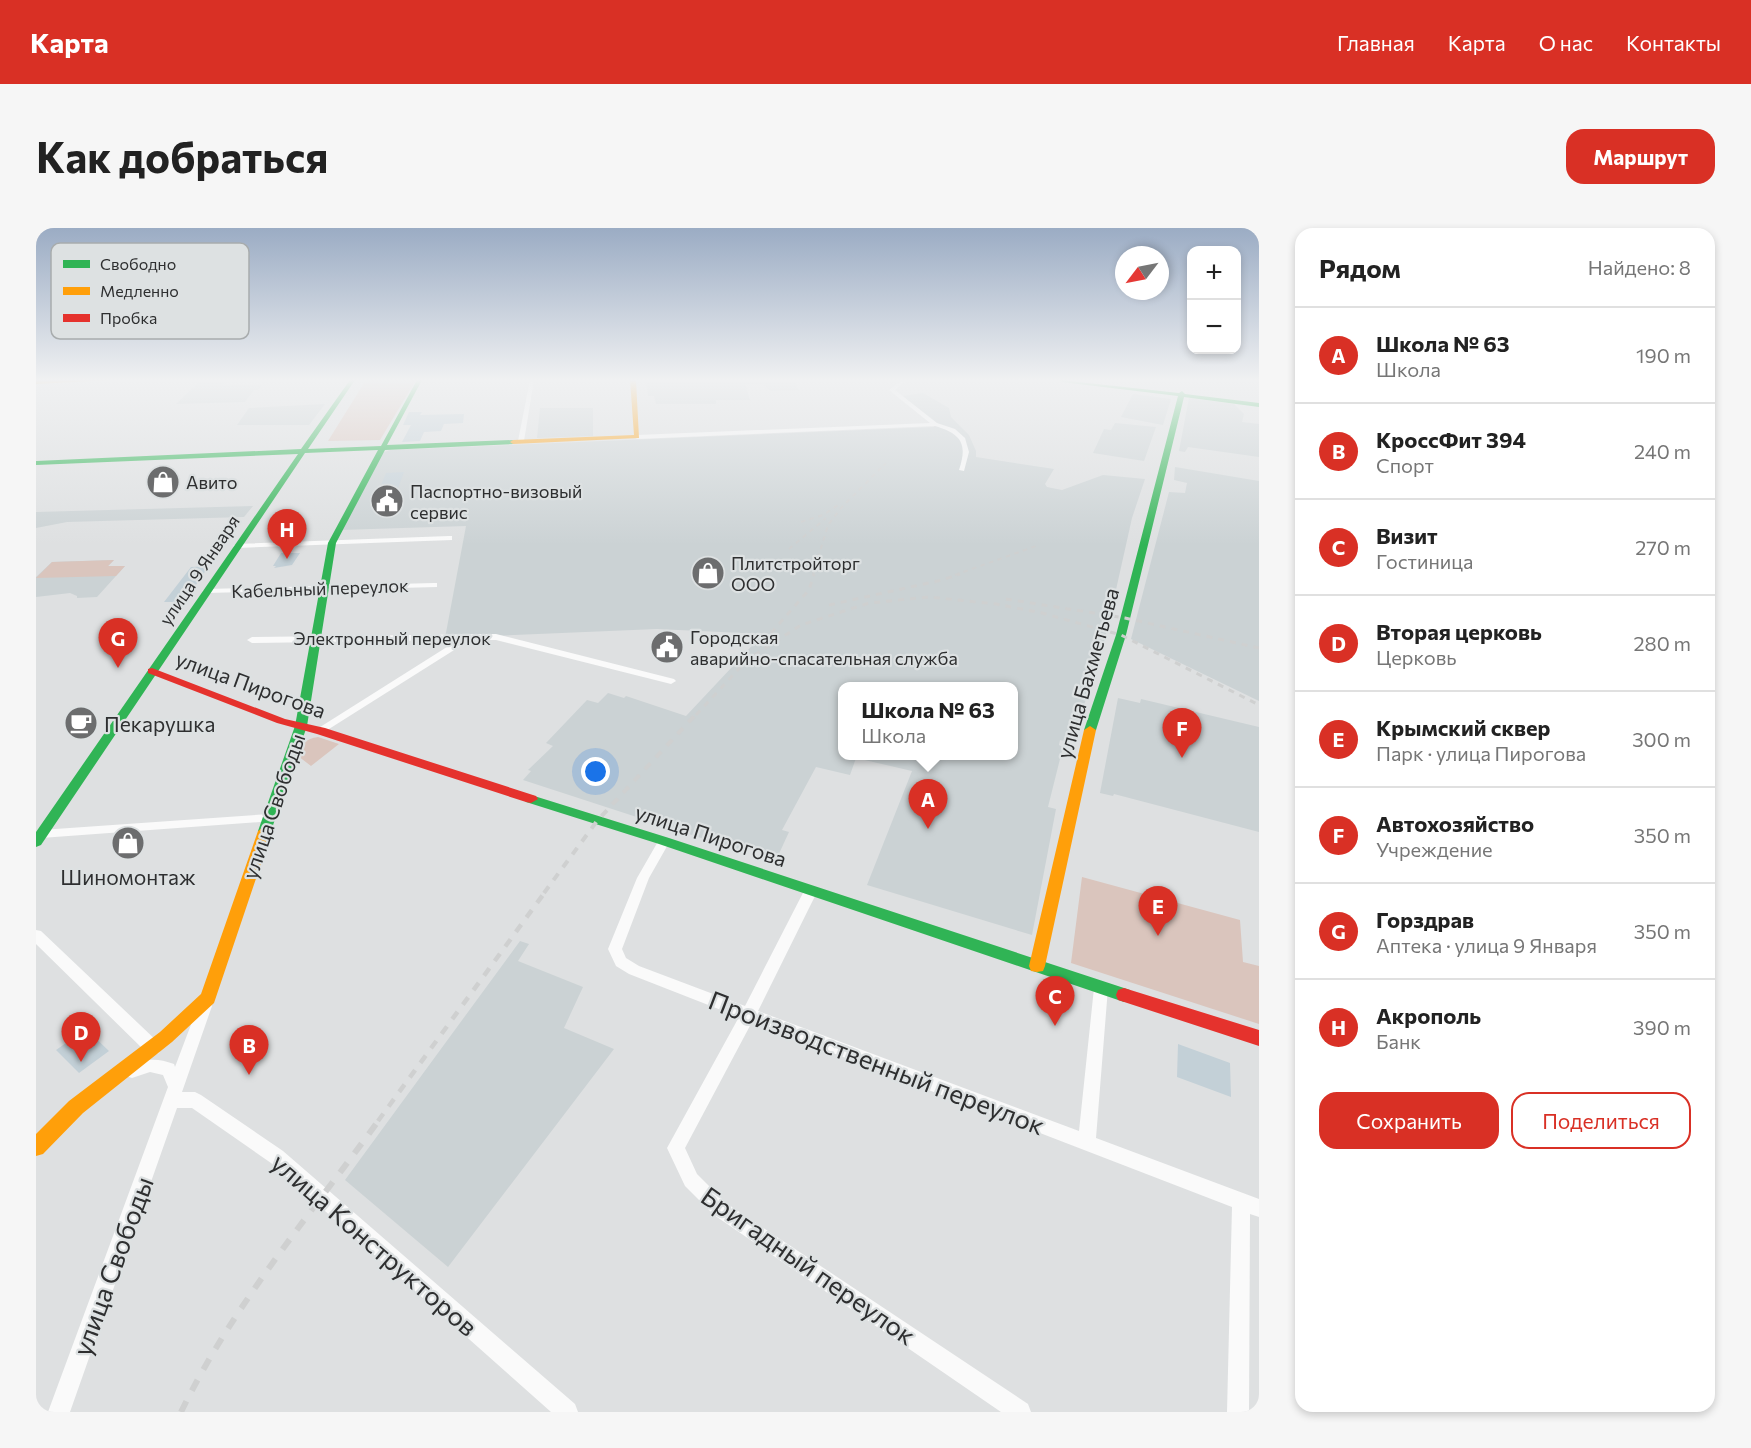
<!DOCTYPE html>
<html lang="ru">
<meta charset="utf-8">
<style>
body{margin:0;font-family:Commissioner,sans-serif;background:#f6f6f6;color:#222}
.controls{position:absolute;right:18px;top:18px;display:grid;overflow:hidden;border-radius:12px;box-shadow:0 3px 9px #0003}
.controls button{width:54px;height:54px;display:grid;place-items:center;padding:0;border:0;border-bottom:2px solid #e0e0e0;background:#fff;color:#222;font:30px sans-serif}
.compass{position:absolute;left:1079px;top:18px;width:54px;height:54px;border-radius:50%;background:#fff;box-shadow:0 3px 9px #0003;rotate:238deg}
.you{position:absolute;left:560px;top:544px;width:21px;height:21px;margin:-15px;border:4px solid #fff;border-radius:50%;background:#1a73e8;box-shadow:0 0 0 9px #1a73e833}
.badge{display:grid;place-items:center;width:39px;height:39px;border-radius:50%;background:#d93025;color:#fff;font-size:20px;font-weight:700}
.pin{position:absolute;translate:-50% -50px;filter:drop-shadow(0 2px 3px #0008)}
.pin::after{content:'';position:absolute;top:32px;width:21px;height:18px;background:inherit;clip-path:polygon(0 0,100% 0,50% 100%)}
.popup{position:absolute;left:802px;top:454px;width:180px;height:78px;box-sizing:border-box;display:grid;place-content:center;border-radius:12px;background:#fff;filter:drop-shadow(0 2px 4px #0005);font-size:20px;white-space:nowrap;color:#767676}
.popup b{font-size:22px;color:#222}
.popup::after{content:'';position:absolute;left:50%;top:100%;margin-left:-12px;border:12px solid transparent;border-top-color:#fff}
.list{margin:0;padding:0;list-style:none}
h2{display:flex;justify-content:space-between;align-items:center;height:78px;margin:0;padding:0 24px;font-size:26px}
h2 small{font-size:20px;font-weight:400;color:#767676}
.list li{display:grid;grid-template-columns:39px 1fr auto;gap:18px;align-items:center;box-sizing:border-box;height:96px;padding:0 24px;border-top:2px solid #e0e0e0}
.list b{display:block;font-size:22px;white-space:nowrap}
.list p{margin:0;font-size:20px;white-space:nowrap;color:#767676}
.list em{font-size:20px;font-style:normal;color:#767676}
.actions{display:flex;gap:12px;padding:18px 24px}
.actions a{flex:1;padding:14px 0;border:2px solid #d93025;border-radius:18px;text-align:center;font-size:21px;color:#d93025}
.actions .main{background:#d93025;color:#fff}
.map{position:relative;flex:none;width:1223px;height:1184px;overflow:hidden;border-radius:18px}
header{display:flex;align-items:center;gap:36px;box-sizing:border-box;height:84px;padding:0 30px;background:#d93025;color:#fff}
header strong{font-size:28px}
nav{display:flex;gap:33px;margin-inline-start:auto;font-size:21px}
.intro{display:flex;align-items:center;justify-content:space-between;box-sizing:border-box;height:144px;padding:0 36px}
h1{margin:0;font-size:42px}
.button{padding:15px 27px;border-radius:18px;background:#d93025;color:#fff;font-size:21px;font-weight:700}
main{display:flex;gap:36px;padding:0 36px}
aside{flex:1;background:#fff;border-radius:18px;box-shadow:0 3px 9px #0003}
.map>svg:first-child{display:block}
.built{fill:#cbd2d4;fill-rule:evenodd}
.green{fill:#dac5bd}
.building{fill:#c3d0d7}
.lines{fill:none;stroke-linecap:round;stroke-linejoin:round}
.street{fill:#fafafa;fill-rule:evenodd}
.fast{fill:#30b455;fill-rule:evenodd}
.slow{fill:#ff9f0a;fill-rule:evenodd}
.jam{fill:#e5322d;fill-rule:evenodd}
.rail-far5{stroke:#cfd0d0;stroke-width:1.5;stroke-dasharray:4 4;stroke-linecap:butt}
.rail-far4{stroke:#cfd0d0;stroke-width:2;stroke-dasharray:4.5 4.5;stroke-linecap:butt}
.rail-far3{stroke:#cfd0d0;stroke-width:3;stroke-dasharray:6 6;stroke-linecap:butt}
.rail-far2{stroke:#cfd0d0;stroke-width:4;stroke-dasharray:8 8;stroke-linecap:butt}
.rail-far1{stroke:#cfd0d0;stroke-width:4.5;stroke-dasharray:9 9;stroke-linecap:butt}
.rail{stroke:#cfd0d0;stroke-width:6;stroke-dasharray:12 12;stroke-linecap:butt}
.labels{text-anchor:middle;dominant-baseline:central;stroke-width:4.5;stroke-linejoin:round;paint-order:stroke}
.far-poi-label{font-size:18px;fill:#2e2f30;stroke:#dde1e2;text-anchor:start}
.far-street-label{font-size:18px;fill:#2e2f30;stroke:#dde1e2}
.street-label{font-size:21px;fill:#2e2f30;stroke:#dde1e2}
.poi-label{font-size:21px;fill:#2e2f30;stroke:#dde1e2;text-anchor:start}
.near-street-label{font-size:26px;fill:#2e2f30;stroke:#dde1e2}
.key{fill:#dde1e2;stroke:#a8acad;stroke-width:1.5}
.key-label{font-size:16px;fill:#2e2f30}
</style>
<header>
<strong>Карта</strong>
<nav><a>Главная</a><a>Карта</a><a>О нас</a><a>Контакты</a></nav>
</header>
<div class="intro"><h1>Как добраться</h1><a class="button">Маршрут</a></div>
<main>
<div class="map">
<svg width="1223" height="1184" viewBox="0 0 1223 1184">
<rect width="100%" height="100%" fill="#dee0e1"/>
<path class="built" d="M 610,152 L 758,152 L 763,162 L 735,163 L 727,156 L 709,156 L 714,172 L 680,172 L 680,176 L 620,176 L 618,168 L 612,168 Z
M 190,153 L 186,158 L 226,157 L 222,162 L 218,162 L 209,174 L 140,176 L 163,154 Z
M 887,165 L 913,180 L 915,189 L 933,207 L 940,223 L 940,229 L 1018,241 L 1009,256 L 1011,259 L 1026,262 L 1067,247 L 1109,251 L 1096,290 L 1069,411 L 1036,515 L 1024,512 L 1023,517 L 1027,519 L 1012,579 L 1020,581 L 996,707 L 831,657 L 876,543 L 820,530 L 814,547 L 780,539 L 746,602 L 753,604 L 741,630 L 707,619 L 705,623 L 487,552 L 495,543 L 492,542 L 517,518 L 510,515 L 551,472 L 562,475 L 572,465 L 588,470 L 590,468 L 650,488 L 727,406 L 621,401 L 409,410 L 430,298 L 304,302 L 346,225 L 354,222 L 899,199 L 867,168 ZM 806,458 L 978,458 L 978,528 L 806,528 Z
M 1097,166 L 1135,171 L 1127,197 L 1085,189 Z
M 1153,170 L 1198,176 L 1208,186 L 1206,194 L 1223,196 L 1223,229 L 1152,219 L 1149,224 L 1143,223 Z
M 289,176 L 273,197 L 201,197 L 213,180 Z
M 504,180 L 557,180 L 557,208 L 501,210 Z
M 1079,195 L 1120,199 L 1108,233 L 1057,225 L 1068,201 L 1075,202 Z
M 1139,239 L 1223,253 L 1223,473 L 1095,411 L 1133,264 L 1149,265 L 1151,255 L 1138,252 Z
M 217,278 L 208,289 L 31,294 L 0,300 L 0,284 Z
M 78,332 L 72,338 L 89,338 L 61,369 L 41,370 L 41,368 L 34,365 L 0,369 L 0,349 L 16,334 Z
M 1082,470 L 1104,475 L 1105,471 L 1223,499 L 1223,604 L 1078,566 L 1077,568 L 1064,565 Z
M 484,713 L 493,716 L 482,733 L 547,759 L 528,800 L 578,821 L 412,1039 L 309,952 Z"/>
<path class="green" d="M 330,152 L 380,152 L 344,212 L 292,213 Z
M 78,332 L 72,338 L 89,338 L 80,348 L 0,350 L 16,334 Z
M 282,509 L 303,516 L 275,538 L 262,528 C 267,515 269,511 282,509 Z
M 1046,649 L 1204,692 L 1207,734 L 1223,738 L 1223,796 L 1035,735 Z"/>
<path class="building" d="M 373,184 L 386,184 L 384,187 L 428,186 L 427,195 L 408,196 L 405,203 L 388,204 L 384,213 L 366,214 L 375,197 L 367,197 Z
M 368,244 L 359,268 L 340,269 L 350,245 Z
M 245,325 L 264,325 L 256,337 L 238,340 L 240,338 L 237,338 Z
M 173,338 L 148,374 L 128,374 L 155,339 Z
M 50,801 L 73,823 L 43,845 L 20,822 Z
M 1142,816 L 1194,835 L 1195,869 L 1141,849 Z"/>
<g class="lines">
<path class="street" d="M 494,152 L 498,152 L 488,213 L 485,215 L 482,213 Z
M 866,152 L 871,152 L 859,162 L 901,195 L 919,201 L 929,210 L 933,224 L 928,243 L 923,242 C 932,215 925,206 899,198 L 601,211 L 598,209 L 601,207 L 894,195 L 853,162 Z
M 413,308 L 416,308 L 416,312 L 201,320 L 197,318 L 201,316 Z
M 398,355 L 401,355 L 401,359 L 170,365 L 166,363 L 170,361 Z
M 460,406 L 638,451 L 640,453 L 635,456 L 460,412 L 434,412 L 285,506 L 281,505 L 280,503 L 281,501 L 422,412 L 216,415 L 211,412 L 216,409 Z
M 233,586 L 239,590 L 237,593 L 5,610 L 0,608 L 1,603 L 5,602 Z
M 628,609 L 634,613 L 613,650 L 586,721 L 590,730 L 603,738 L 709,778 L 770,659 L 780,659 L 782,662 L 722,783 L 1043,903 L 1058,760 L 1060,756 L 1065,754 L 1070,756 L 1072,760 L 1060,910 L 1223,971 L 1223,989 L 1214,986 L 1213,1184 L 1191,1184 L 1196,979 L 716,794 L 649,920 L 661,946 L 690,975 L 992,1176 L 995,1184 L 965,1184 L 678,987 L 649,958 L 631,920 L 703,789 L 593,746 L 580,738 L 572,721 L 601,650 L 624,610 Z
M 0,702 L 5,703 L 123,815 L 125,820 L 123,825 L 117,827 L 111,825 L 0,716 Z
M 169,772 L 174,774 L 176,778 L 146,864 L 159,864 L 165,867 L 247,923 L 539,1176 L 542,1184 L 515,1184 L 235,935 L 156,880 L 141,880 L 34,1184 L 12,1184 L 132,859 L 127,847 L 114,844 L 96,850 L 90,848 L 88,843 L 90,838 C 108,831 120,829 138,836 L 139,839 L 162,778 L 164,774 Z"/>
<path class="fast" d="M 314,152 L 319,152 L 272,221 L 345,218 L 381,152 L 386,152 L 351,217 L 477,212 L 480,214 L 477,216 L 349,222 L 300,315 L 271,498 L 234,606 L 229,608 L 222,603 L 259,498 L 292,315 L 342,222 L 269,225 L 5,617 L 0,619 L 0,604 L 262,226 L 0,237 L 0,233 L 265,221 Z
M 1024,152 L 1143,165 L 1146,163 L 1149,166 L 1223,175 L 1223,179 L 1148,169 L 1090,407 L 1060,502 L 1054,506 L 1048,502 L 1080,407 L 1142,168 L 1026,154 Z
M 495,567 L 633,610 L 1088,760 L 1094,762 L 1096,767 L 1094,772 L 1088,774 L 623,616 L 490,574 L 488,571 Z"/>
<path class="slow" d="M 0,152 L 76,152 L 0,156 Z
M 594,152 L 600,152 L 603,210 L 477,216 L 474,214 L 477,212 L 598,207 Z
M 1054,498 L 1060,502 L 1009,738 L 1007,743 L 1001,744 L 995,743 L 993,738 L 1048,502 Z
M 229,598 L 236,603 L 178,775 L 136,814 L 47,885 L 7,926 L 0,928 L 0,906 L 33,873 L 124,804 L 165,766 L 222,603 Z"/>
<path class="jam" d="M 116,440 L 249,491 L 289,500 L 500,568 L 502,571 L 495,575 L 490,574 L 281,506 L 241,495 L 112,445 L 112,441 Z
M 1088,760 L 1223,802 L 1223,818 L 1082,772 L 1080,767 L 1082,762 Z"/>
<path class="rail-far5" d="M 847,238 L 852,233"/>
<path class="rail-far4" d="M 765,294 L 787,287 L 802,277
M 753,321 L 790,290
M 777,347 L 792,297 L 806,279 L 849,236
M 919,347 L 1000,318"/>
<path class="rail-far3" d="M 970,371 L 1089,390 L 1223,420
M 793,377 L 906,352 L 924,346
M 727,414 L 773,362 L 778,346
M 660,487 L 711,432 L 765,397 L 833,375 L 893,369 L 960,376 L 1006,385 L 1085,407 L 1223,477"/>
<path class="rail-far2" d="M 508,665 L 561,593 L 661,485"/>
<path class="rail-far1" d="M 342,893 L 509,664"/>
<path class="rail" d="M 145,1184 C 197,1077 274,987 343,892"/>
</g>
<linearGradient id="sky" x2="0" y2="1"><stop stop-color="#9bacc4"/><stop offset="0.48" stop-color="#f0f1f2"/><stop offset="1" stop-color="#f0f1f2" stop-opacity="0"/></linearGradient>
<rect width="1223" height="317" fill="url(#sky)"/>
<defs>
<g id="shop-disc" transform="scale(1.725)"><circle r="9.5" fill="#6c6d6e" stroke="#dde1e2"/><path d="M-5-2.5h2.3a2.7 3.5 0 0 1 5.4 0H5L5.5 6h-11ZM-1.5-2.5h3a1.5 2.3 0 0 0-3 0Z" fill="#fff"/></g>
<g id="civic-disc" transform="scale(1.725)"><circle r="9.5" fill="#6c6d6e" stroke="#dde1e2"/><path d="M-.6-6.5H3V-4.5H.6V-3L4-1V1h2V6H-6V1h2V-1L-.6-3ZM-1.2 2.5V6h2.4V2.5Z" fill="#fff"/></g>
<g id="cafe-disc" transform="scale(1.725)"><circle r="9.5" fill="#6c6d6e" stroke="#dde1e2"/><path d="M-5.5-4.5H6V0H3Q3 3.5 0 3.5H-2.5Q-5.5 3.5-5.5 0ZM3-3.2v2h1.7v-2ZM-6 4.5H4V6H-6Z" fill="#fff"/></g>
</defs>
<g fill-rule="evenodd">
<use href="#shop-disc" x="127" y="254"/>
<use href="#civic-disc" x="351" y="273"/>
<use href="#shop-disc" x="672" y="345"/>
<use href="#civic-disc" x="631" y="419"/>
<use href="#cafe-disc" x="45" y="495"/>
<use href="#shop-disc" x="92" y="615"/>
</g>
<g class="labels">
<g class="far-poi-label">
<text x="150" y="254">Авито</text>
<text x="374" y="263">Паспортно-визовый<tspan x="374" dy="21">сервис</tspan></text>
<text x="695" y="335">Плитстройторг<tspan x="695" dy="21">ООО</tspan></text>
<text x="654" y="409">Городская<tspan x="654" dy="21">аварийно-спасательная служба</tspan></text>
</g>
<g class="far-street-label">
<text transform="translate(163 342) rotate(-56)">улица 9 Января</text>
<text transform="translate(284 360) rotate(-2)">Кабельный переулок</text>
<text x="356" y="410">Электронный переулок</text>
</g>
<g class="street-label">
<text transform="translate(1051 445) rotate(-74)">улица Бахметьева</text>
<text transform="translate(215 456) rotate(20)">улица Пирогова</text>
<text transform="translate(237 578) rotate(-71)">улица Свободы</text>
<text transform="translate(675 607) rotate(18)">улица Пирогова</text>
</g>
<g class="poi-label">
<text x="68" y="495">Пекарушка</text>
<text x="92" y="648" text-anchor="middle">Шиномонтаж</text>
</g>
<g class="near-street-label">
<text transform="translate(841 834) rotate(21)">Производственный переулок</text>
<text transform="translate(339 1016) rotate(41)">улица Конструкторов</text>
<text transform="translate(773 1037) rotate(35)">Бригадный переулок</text>
<text transform="translate(76 1038) rotate(-70)">улица Свободы</text>
</g>
</g>
<rect x="15" y="15" width="198" height="96" rx="9" class="key"/>
<rect x="27" y="32" width="27" height="8" fill="#30b455"/>
<rect x="27" y="59" width="27" height="8" fill="#ff9f0a"/>
<rect x="27" y="86" width="27" height="8" fill="#e5322d"/>
<g class="key-label">
<text x="64" y="42">Свободно</text>
<text x="64" y="69">Медленно</text>
<text x="64" y="96">Пробка</text>
</g>
</svg>
<div class="controls">
<button>+</button>
<button>−</button>
</div>
<svg class="compass" viewBox="-18 -18 36 36"><path d="M0-13l5 13h-10z" fill="#e53935"/><path d="M0 13l5-13h-10z" fill="#767676"/></svg>
<div class="you"></div>
<div class="pin badge" style="left:892px;top:601px">A</div>
<div class="popup"><b>Школа № 63</b>Школа</div>
<div class="pin badge" style="left:213px;top:847px">B</div>
<div class="pin badge" style="left:1019px;top:798px">C</div>
<div class="pin badge" style="left:45px;top:834px">D</div>
<div class="pin badge" style="left:1122px;top:708px">E</div>
<div class="pin badge" style="left:1146px;top:530px">F</div>
<div class="pin badge" style="left:82px;top:440px">G</div>
<div class="pin badge" style="left:251px;top:331px">H</div>
</div>
<aside>
<h2>Рядом<small>Найдено: 8</small></h2>
<ul class="list">
<li><span class="badge">A</span><div><b>Школа № 63</b><p>Школа</p></div><em>190 m</em></li>
<li><span class="badge">B</span><div><b>КроссФит 394</b><p>Спорт</p></div><em>240 m</em></li>
<li><span class="badge">C</span><div><b>Визит</b><p>Гостиница</p></div><em>270 m</em></li>
<li><span class="badge">D</span><div><b>Вторая церковь</b><p>Церковь</p></div><em>280 m</em></li>
<li><span class="badge">E</span><div><b>Крымский сквер</b><p>Парк · улица Пирогова</p></div><em>300 m</em></li>
<li><span class="badge">F</span><div><b>Автохозяйство</b><p>Учреждение</p></div><em>350 m</em></li>
<li><span class="badge">G</span><div><b>Горздрав</b><p>Аптека · улица 9 Января</p></div><em>350 m</em></li>
<li><span class="badge">H</span><div><b>Акрополь</b><p>Банк</p></div><em>390 m</em></li>
</ul>
<div class="actions"><a class="main">Сохранить</a><a>Поделиться</a></div>
</aside>
</main>
